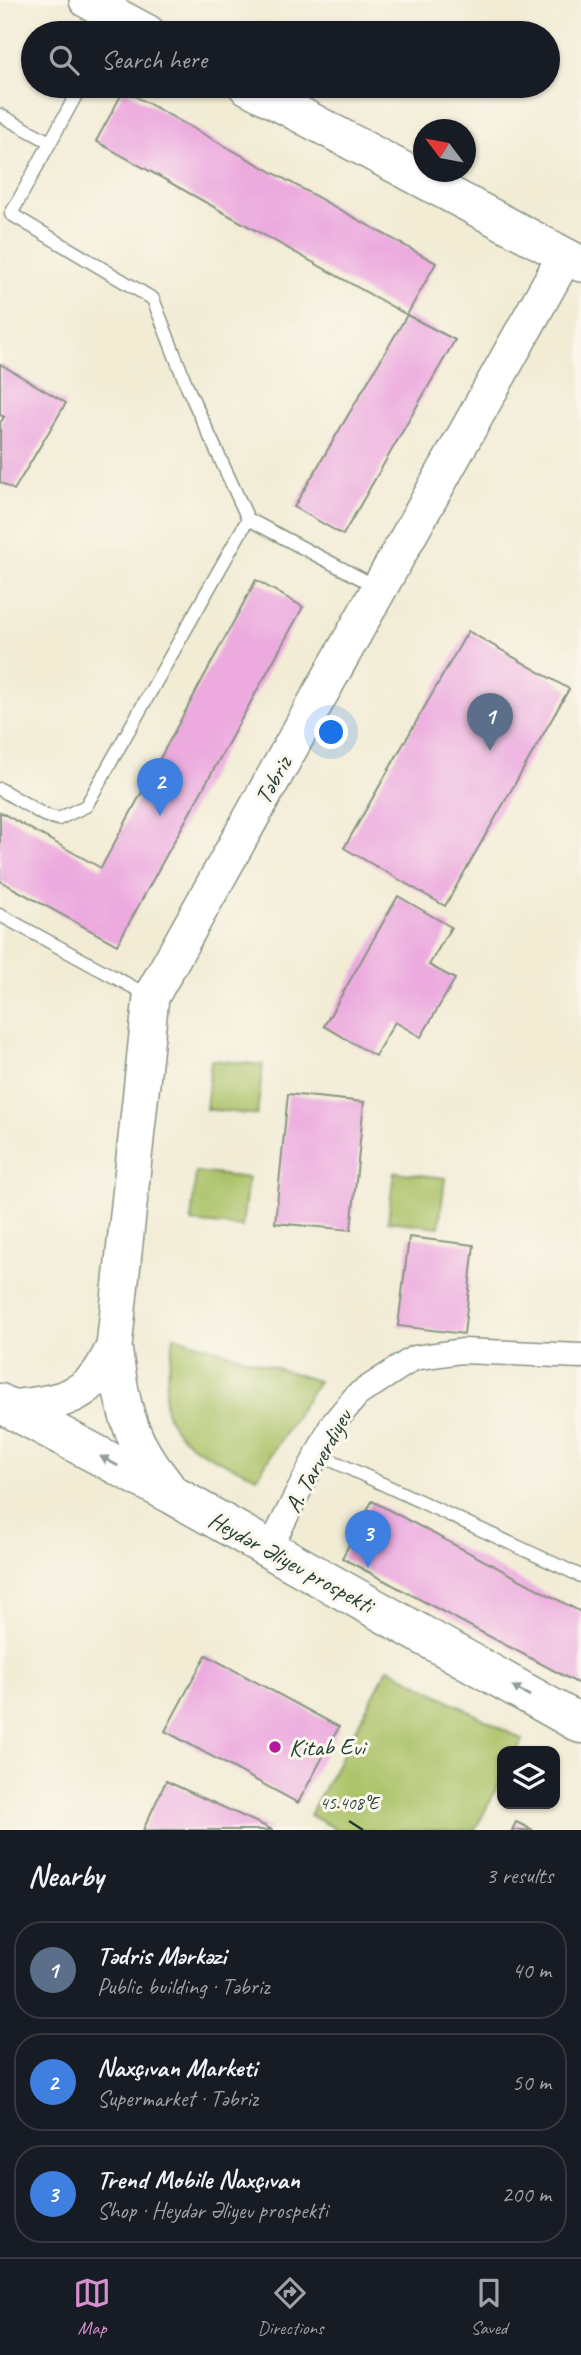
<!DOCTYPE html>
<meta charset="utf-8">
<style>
body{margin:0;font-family:Caveat,sans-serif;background:#20242c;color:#f1f3f6}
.controls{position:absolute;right:21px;bottom:21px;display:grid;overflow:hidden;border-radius:14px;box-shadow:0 2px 5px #0004}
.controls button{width:63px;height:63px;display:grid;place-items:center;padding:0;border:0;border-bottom:2px solid #363941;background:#171b24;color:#f1f3f6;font:35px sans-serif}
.compass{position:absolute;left:413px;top:119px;width:63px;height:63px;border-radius:50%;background:#171b24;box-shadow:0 2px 5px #0004;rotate:302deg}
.you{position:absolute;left:332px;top:733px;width:24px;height:24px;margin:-18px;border:5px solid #fff;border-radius:50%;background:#1a73e8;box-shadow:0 0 0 10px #1a73e833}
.badge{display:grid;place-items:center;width:46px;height:46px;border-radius:50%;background:#d690ce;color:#fff;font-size:23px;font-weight:700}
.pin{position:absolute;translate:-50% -58px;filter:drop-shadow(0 2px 4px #0008)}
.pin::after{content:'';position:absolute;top:37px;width:24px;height:21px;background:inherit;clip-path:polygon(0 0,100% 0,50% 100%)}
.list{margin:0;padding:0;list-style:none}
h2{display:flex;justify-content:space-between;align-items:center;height:91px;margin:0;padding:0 28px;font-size:30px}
h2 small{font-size:23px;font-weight:400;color:#9ea1a6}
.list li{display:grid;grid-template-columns:46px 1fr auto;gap:21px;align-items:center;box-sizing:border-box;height:98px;margin:0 14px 14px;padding:0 14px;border:2px solid #363941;border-radius:28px}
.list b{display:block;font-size:26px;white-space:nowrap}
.list p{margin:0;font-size:23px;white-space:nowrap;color:#9ea1a6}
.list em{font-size:23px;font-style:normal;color:#9ea1a6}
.icon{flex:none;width:38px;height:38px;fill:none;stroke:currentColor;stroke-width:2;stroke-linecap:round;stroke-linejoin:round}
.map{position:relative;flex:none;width:581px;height:1830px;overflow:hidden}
.search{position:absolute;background:#171b24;box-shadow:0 2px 5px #0004;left:21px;right:21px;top:21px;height:77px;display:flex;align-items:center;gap:18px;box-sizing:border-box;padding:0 24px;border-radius:38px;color:#9ea1a6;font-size:26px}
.sheet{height:427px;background:#171b24}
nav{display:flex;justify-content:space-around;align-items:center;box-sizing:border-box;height:98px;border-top:2px solid #363941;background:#171b24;font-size:19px;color:#9ea1a6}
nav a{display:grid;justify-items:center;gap:4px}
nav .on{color:#d690ce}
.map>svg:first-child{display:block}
.green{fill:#abc267;stroke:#65804e;stroke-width:2}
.building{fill:#ecaadf}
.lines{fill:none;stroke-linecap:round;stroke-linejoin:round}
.lane-casing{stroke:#889484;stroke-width:15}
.street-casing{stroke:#889484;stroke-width:27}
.secondary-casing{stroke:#889484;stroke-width:38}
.highway-casing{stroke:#889484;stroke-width:41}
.lane{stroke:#fff;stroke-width:12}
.street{stroke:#fff;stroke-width:24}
.secondary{stroke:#fff;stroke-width:35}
.highway{stroke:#fff;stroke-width:38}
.oneway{fill:#8f9e9a}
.ticks{fill:none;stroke:#1f3d34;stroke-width:2.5}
.poi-dot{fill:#b5179e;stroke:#fbf7ec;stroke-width:2.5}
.labels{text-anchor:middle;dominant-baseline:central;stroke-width:6;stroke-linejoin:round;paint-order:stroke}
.street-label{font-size:24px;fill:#1f3d34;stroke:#fbf7ec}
.poi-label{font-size:24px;fill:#1f3d34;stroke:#fbf7ec;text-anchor:start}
.ticks-label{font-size:18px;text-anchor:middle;fill:#1f3d34;stroke:#fbf7ec;stroke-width:6;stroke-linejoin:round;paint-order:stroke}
</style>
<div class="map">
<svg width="581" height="1830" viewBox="0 0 581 1830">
<rect width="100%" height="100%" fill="#fbf7ec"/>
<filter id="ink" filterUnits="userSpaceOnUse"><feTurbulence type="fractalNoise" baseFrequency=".0143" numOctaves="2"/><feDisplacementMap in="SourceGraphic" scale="14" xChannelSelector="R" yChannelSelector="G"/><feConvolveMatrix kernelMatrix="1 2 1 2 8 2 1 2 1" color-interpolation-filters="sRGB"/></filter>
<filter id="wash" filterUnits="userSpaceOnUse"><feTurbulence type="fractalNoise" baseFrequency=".00686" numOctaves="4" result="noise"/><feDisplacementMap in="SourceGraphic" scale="28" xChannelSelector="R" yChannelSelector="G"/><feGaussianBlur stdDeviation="1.57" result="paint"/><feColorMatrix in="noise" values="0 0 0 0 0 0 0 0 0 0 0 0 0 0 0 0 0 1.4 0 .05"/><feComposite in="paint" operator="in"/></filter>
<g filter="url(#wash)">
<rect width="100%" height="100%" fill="#f2ecd5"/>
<path class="green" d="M 211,1060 L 263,1065 L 257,1115 L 206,1109 Z
M 196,1172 L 248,1178 L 242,1227 L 191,1222 Z
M 394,1172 L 445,1178 L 439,1227 L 388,1221 Z
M 174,1336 L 318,1381 L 257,1477 C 224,1462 172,1447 165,1406 C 163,1393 172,1352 174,1336 Z
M 388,1668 L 523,1740 L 517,1751 L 502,1751 L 502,1778 L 475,1830 L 338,1830 L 310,1815 Z"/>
<g id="blocks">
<path class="building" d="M 124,90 L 436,263 L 407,315 L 96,141 Z
M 407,315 L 455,340 L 343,535 L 294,507 Z
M 0,364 L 66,403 L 14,490 L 0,482 L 0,423 L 4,417 L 0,415 Z
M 256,580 L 303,607 L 117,945 L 0,881 L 0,812 L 101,868 Z
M 468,631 L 569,689 L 445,906 L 344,848 Z
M 398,896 L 451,927 L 429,965 L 455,979 L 421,1037 L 395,1022 L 375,1056 L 324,1026 Z
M 288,1094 L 364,1102 L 351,1230 L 275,1223 Z
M 409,1237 L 474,1245 L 464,1334 L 398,1326 Z
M 372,1501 L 581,1612 L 581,1685 L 342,1558 Z
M 206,1655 L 339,1727 L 298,1803 L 165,1731 Z
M 166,1781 L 273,1830 L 143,1830 Z
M 516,1822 L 533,1830 L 512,1830 Z"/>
</g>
</g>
<g filter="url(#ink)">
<use href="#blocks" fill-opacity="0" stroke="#889484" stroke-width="2"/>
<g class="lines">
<g class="lane-casing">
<path id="lane" d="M 81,86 L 11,214 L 153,299 L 188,389 L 248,519 L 377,587
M 0,115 L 50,142
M 0,789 L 44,815 L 58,819 L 86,806 L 248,519
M 0,915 L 151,997
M 318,1454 L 581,1576"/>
</g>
<g class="street-casing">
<path id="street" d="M 269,1550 L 332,1425 L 357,1395 L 414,1358 L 462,1351 L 581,1356"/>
</g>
<g class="secondary-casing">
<path id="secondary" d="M 87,0 L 148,33
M 246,86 L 581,264
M 10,1408 C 42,1404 74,1403 97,1376 C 104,1368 109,1356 114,1347
M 173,1495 C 164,1481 152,1468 144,1454 C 124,1422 119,1383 114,1347 L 151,997 L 565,256"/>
</g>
<g class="highway-casing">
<path id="highway" d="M 0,1403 L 173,1495 L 581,1724"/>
</g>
<use href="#lane" class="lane"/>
<use href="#street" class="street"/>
<use href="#secondary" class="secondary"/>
<use href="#highway" class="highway"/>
</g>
<defs><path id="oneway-solid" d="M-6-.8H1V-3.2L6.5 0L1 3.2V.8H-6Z" transform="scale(1.75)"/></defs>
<g class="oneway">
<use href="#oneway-solid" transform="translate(109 1461) rotate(-152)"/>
<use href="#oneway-solid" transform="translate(521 1691) rotate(-151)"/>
</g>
</g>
<path class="ticks" d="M 349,1821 L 363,1830"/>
<circle class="poi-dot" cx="275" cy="1747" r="7"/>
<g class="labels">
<g class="street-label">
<text transform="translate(273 780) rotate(-61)">Təbriz</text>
<text transform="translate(318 1461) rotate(-61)">A. Tarverdiyev</text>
<text transform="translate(291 1562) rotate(29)">Heydər Əliyev prospekti</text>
</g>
<g class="poi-label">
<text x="289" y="1747">Kitab Evi</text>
</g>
</g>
<g class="ticks-label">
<text x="349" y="1809">45.408°E</text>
</g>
</svg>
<div class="controls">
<button><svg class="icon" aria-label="layers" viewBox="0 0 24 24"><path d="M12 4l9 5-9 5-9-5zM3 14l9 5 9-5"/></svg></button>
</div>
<svg class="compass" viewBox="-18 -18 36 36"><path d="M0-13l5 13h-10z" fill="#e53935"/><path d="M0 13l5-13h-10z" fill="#9ea1a6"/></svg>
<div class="you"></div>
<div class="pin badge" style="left:490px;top:751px;background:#5c6f8a">1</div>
<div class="pin badge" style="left:160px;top:816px;background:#3f7fe0">2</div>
<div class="pin badge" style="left:368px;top:1568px;background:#3f7fe0">3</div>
<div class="search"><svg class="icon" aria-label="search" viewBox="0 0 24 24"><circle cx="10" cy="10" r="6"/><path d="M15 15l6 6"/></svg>Search here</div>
</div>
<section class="sheet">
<h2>Nearby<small>3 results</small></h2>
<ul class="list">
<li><span class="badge" style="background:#5c6f8a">1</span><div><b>Tədris Mərkəzi</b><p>Public building · Təbriz</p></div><em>40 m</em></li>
<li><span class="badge" style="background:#3f7fe0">2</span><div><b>Naxçıvan Marketi</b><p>Supermarket · Təbriz</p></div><em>50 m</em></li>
<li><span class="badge" style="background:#3f7fe0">3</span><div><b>Trend Mobile Naxçıvan</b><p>Shop · Heydər Əliyev prospekti</p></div><em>200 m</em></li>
</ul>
</section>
<nav>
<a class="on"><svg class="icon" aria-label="map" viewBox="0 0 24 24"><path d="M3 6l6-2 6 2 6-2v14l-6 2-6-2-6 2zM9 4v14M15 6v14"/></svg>Map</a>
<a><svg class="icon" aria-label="directions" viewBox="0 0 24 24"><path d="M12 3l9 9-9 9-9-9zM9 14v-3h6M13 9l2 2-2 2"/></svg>Directions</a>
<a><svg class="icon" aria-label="saved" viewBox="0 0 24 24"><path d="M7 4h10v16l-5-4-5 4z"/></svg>Saved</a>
</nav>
